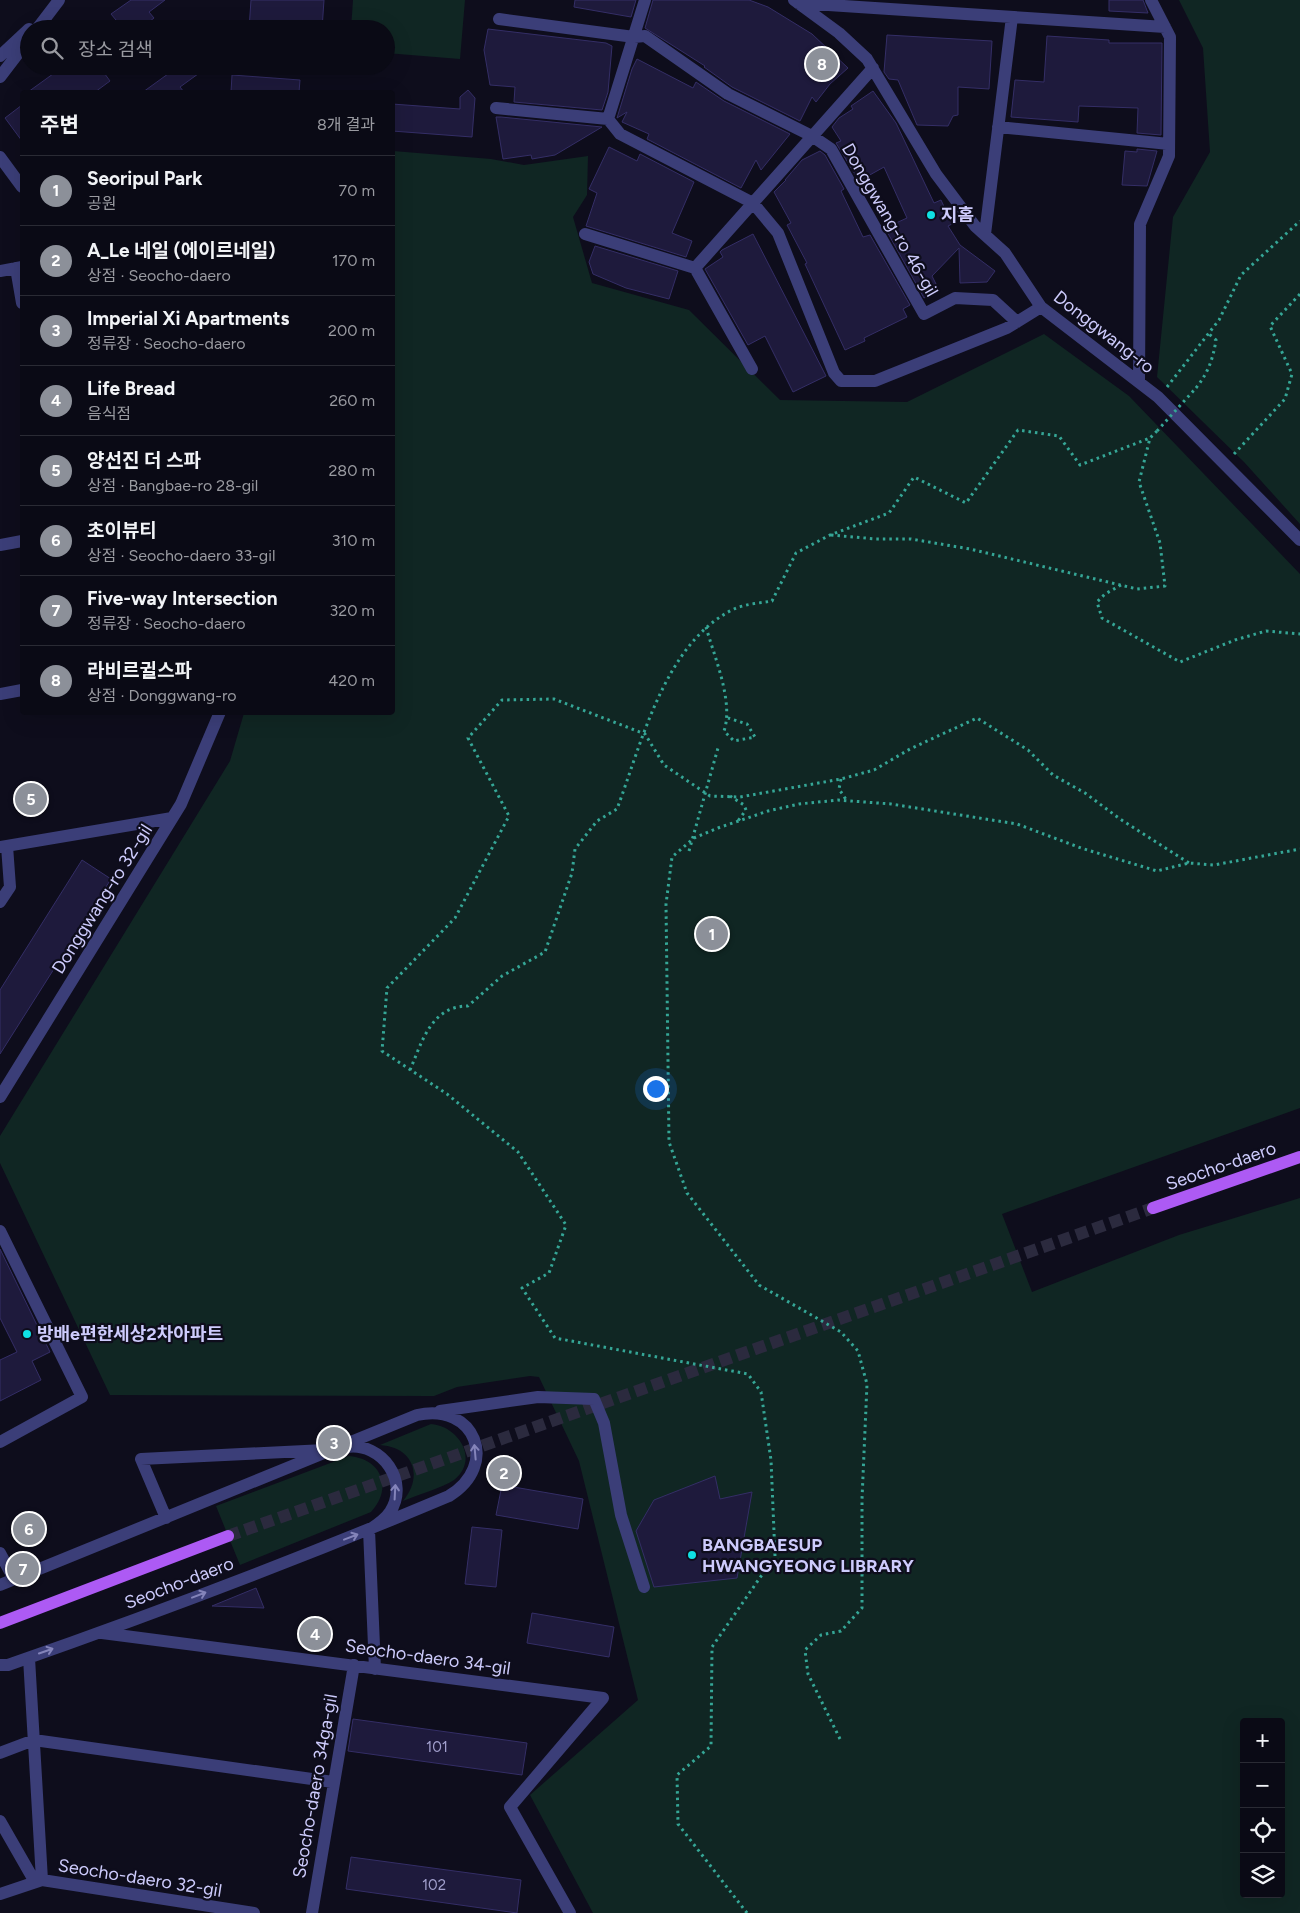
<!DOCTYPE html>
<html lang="ko">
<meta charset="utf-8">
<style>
body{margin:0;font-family:Figtree,"Noto Sans KR",sans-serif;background:#13131e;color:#f1f3f6}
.controls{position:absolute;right:15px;bottom:15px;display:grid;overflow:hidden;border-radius:5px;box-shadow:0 5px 20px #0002}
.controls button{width:45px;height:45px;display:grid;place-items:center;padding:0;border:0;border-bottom:1px solid #2a2b34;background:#0a0a15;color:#f1f3f6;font:25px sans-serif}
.you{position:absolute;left:655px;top:1088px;width:18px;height:18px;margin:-12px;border:4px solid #fff;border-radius:50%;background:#1a73e8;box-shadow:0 0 0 8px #1a73e833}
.badge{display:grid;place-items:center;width:32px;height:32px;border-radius:50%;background:#8c9099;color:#fff;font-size:16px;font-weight:700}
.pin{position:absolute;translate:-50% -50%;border:2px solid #fff;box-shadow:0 1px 5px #0006}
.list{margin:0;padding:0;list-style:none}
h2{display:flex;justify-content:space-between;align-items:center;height:65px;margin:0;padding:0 20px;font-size:21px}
h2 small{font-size:16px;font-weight:400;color:#999aa0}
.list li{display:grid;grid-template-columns:32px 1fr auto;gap:15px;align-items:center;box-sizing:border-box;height:70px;padding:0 20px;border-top:1px solid #2a2b34}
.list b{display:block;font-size:19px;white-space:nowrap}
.list p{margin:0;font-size:16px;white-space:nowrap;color:#999aa0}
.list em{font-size:16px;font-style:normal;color:#999aa0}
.icon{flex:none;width:28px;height:28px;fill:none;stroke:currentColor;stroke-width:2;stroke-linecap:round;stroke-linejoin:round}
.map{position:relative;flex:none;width:1300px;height:1913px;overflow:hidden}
.search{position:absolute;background:#0a0a15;box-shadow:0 5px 20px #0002;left:20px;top:20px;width:375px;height:55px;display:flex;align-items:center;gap:12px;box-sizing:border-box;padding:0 18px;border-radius:28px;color:#999aa0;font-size:19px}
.panel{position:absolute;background:#0a0a15;box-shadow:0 5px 20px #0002;left:20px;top:90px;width:375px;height:625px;border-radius:5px}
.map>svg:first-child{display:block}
.green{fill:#102623;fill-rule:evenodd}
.building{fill:#1e1a3c;stroke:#342e66}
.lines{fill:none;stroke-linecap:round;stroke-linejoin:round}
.major-tunnel{stroke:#2b2a3e;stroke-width:12;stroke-dasharray:12 6;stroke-linecap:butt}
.path{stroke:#35a696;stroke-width:3;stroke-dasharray:2.5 4;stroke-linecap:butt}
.minor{stroke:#3b3e78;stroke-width:12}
.major{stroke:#ad5af4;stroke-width:12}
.path-bridge{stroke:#35a696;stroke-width:3;stroke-dasharray:2.5 4;stroke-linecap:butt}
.oneway{stroke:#8484ba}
.poi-dot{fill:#0fe1e4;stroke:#0e0d1c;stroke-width:2}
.labels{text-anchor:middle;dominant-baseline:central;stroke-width:4.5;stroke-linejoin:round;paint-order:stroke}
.number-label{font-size:15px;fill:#a19fcc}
.poi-label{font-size:18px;font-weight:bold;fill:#cdcbfc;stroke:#0e0d1c;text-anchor:start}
.street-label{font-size:18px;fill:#cdcbfc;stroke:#0e0d1c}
</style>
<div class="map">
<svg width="1300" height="1913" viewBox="0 0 1300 1913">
<rect width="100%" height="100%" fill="#0e0d1c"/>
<path class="green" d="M 353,0 L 465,0 L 460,59 L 386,53 L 386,29 L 351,29 Z
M 1179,0 L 1300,0 L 1300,524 L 1244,462 L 1157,377 L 1173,217 L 1210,152 L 1203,48 Z
M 393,151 L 491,159 L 524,165 L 588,156 L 587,195 L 573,217 L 592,283 L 689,310 L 780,400 L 907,402 L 1044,334 L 1129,396 L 1300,574 L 1300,1108 L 1002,1214 L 1032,1292 L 1179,1235 L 1300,1198 L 1300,1913 L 593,1913 L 530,1795 L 638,1700 L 579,1461 L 539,1377 L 530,1376 L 457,1387 L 434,1396 L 110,1395 L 0,1163 L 0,1136 L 230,761 L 244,713 L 392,712 ZM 1244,1722 L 1281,1722 L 1281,1894 L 1244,1894 Z
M 431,1424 C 458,1426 480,1459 454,1480 C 442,1488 417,1495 403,1501 C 424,1476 413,1447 380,1445 Z
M 349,1456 C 382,1459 393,1488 371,1512 L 240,1565 L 216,1506 Z"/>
<path class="building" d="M 131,0 L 165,0 L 149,12 L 154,18 L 140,29 L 104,29 L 116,20 L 111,14 Z
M 251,0 L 324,0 L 322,29 L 249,29 Z
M 575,0 L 636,0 L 631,17 L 574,7 Z
M 653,0 L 749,0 L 768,7 L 812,34 L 848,68 L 830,84 L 816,102 L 812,97 L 800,121 L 732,87 L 704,67 L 705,66 L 645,28 Z
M 1109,0 L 1143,0 L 1148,13 L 1109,11 Z
M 488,29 L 606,43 L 612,46 L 608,92 L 602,110 L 514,102 L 515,87 L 490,85 L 484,50 Z
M 887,35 L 992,41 L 989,89 L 958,87 L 958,115 L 953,116 L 948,126 L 917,125 L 898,80 L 889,79 L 884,72 Z
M 1047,36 L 1109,40 L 1109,43 L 1162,43 L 1161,135 L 1137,133 L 1138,108 L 1079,106 L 1078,122 L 1011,117 L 1015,80 L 1044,82 Z
M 637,59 L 693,88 L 696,82 L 724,101 L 790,134 L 761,170 L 756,160 L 741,188 L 647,139 L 649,134 L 622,122 L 627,112 L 617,118 L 632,69 Z
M 64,66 L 99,66 L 110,81 L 95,92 L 28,92 Z
M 179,66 L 209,66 L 180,87 L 184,92 L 143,92 Z
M 232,75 L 300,80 L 299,92 L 231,92 Z
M 468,90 L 475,98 L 472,137 L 392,131 L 392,104 L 460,109 L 460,97 Z
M 873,91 L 896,123 L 934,203 L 941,200 L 952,224 L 948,226 L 960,245 L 995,271 L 987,282 L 960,283 L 959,248 L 932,276 L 939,290 L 924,298 L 885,228 L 907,218 L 884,167 L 859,181 L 836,143 L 841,141 L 832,127 L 839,118 L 853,109 L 851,106 Z
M 22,105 L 22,141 L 5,118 Z
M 496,117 L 501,117 L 602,127 L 555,155 L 532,159 L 531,155 L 503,159 Z
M 609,147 L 637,161 L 640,154 L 694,182 L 672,233 L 692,241 L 686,257 L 586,226 L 597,193 L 589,189 Z
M 1137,149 L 1157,151 L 1147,186 L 1122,185 L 1125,151 L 1137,152 Z
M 820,151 L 825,155 L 844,189 L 841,191 L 863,237 L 870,235 L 910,305 L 903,309 L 907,317 L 864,338 L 865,341 L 845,350 L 805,264 L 807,263 L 787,225 L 791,223 L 774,192 L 786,180 L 785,180 L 802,160 Z
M 753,234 L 826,376 L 793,392 L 765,336 L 748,345 L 705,269 L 723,257 L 720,252 L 722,250 Z
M 595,246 L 678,271 L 669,299 L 626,288 L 593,274 L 589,262 Z
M 82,860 L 111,879 L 0,1054 L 0,990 Z
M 0,1249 L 50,1352 L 32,1361 L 41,1380 L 0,1401 L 0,1360 L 17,1352 L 0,1318 Z
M 715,1476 L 720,1499 L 752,1492 L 737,1578 L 654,1587 L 636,1531 L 654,1500 Z
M 502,1485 L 583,1499 L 578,1529 L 496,1515 Z
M 472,1527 L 502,1530 L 496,1587 L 465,1584 Z
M 256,1588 L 264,1608 L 212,1606 Z
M 532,1613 L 614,1627 L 609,1657 L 527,1643 Z
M 353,1719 L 527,1743 L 522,1775 L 348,1751 Z
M 351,1857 L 521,1880 L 517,1913 L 346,1889 Z"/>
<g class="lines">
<path class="major-tunnel" d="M 228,1536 L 1153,1208"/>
<path class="path" d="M 1167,387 L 1219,320 L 1241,275 L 1300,221
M 1196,388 C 1208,373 1213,359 1216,340 L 1209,334
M 1234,454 L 1285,399 L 1292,374 L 1270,326 L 1300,294
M 831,535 L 876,539 L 911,539 L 970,549 L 1137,589 L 1165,586 L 1160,543 L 1139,482 L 1150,438 L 1157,431
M 1121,585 L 1105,594 L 1097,602 L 1102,618 L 1180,662 L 1235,640 L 1266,631 L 1300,634
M 706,627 C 714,656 734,702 724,731 L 734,741 L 755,737 L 747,724 L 728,718
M 841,779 L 839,789 L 847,801
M 730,796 L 744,805 L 746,810 L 738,821
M 689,851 L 718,748
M 410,1070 C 422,1042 431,1006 468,1006 L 502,976 L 545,952 L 572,873 L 575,849 L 597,821 L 617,809 C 642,742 665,642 734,609 C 745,604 760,603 772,601 L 796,553 L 830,535 L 889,513 L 914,477 L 966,503 L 1018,430 L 1059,436 L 1080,465 L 1150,438
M 840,1739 L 808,1674 L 805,1650 L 821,1635 L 841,1631 L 862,1608 L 862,1499 L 867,1384 L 858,1351 L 841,1332 L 759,1285 L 687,1193 L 669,1142 L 666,904 L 672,857 L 694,838 L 718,828 L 768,811 L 799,804 L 838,800 L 891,804 L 1017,824 L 1081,848 L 1157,871 L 1189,863 L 1214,865 L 1300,849
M 747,1913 L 678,1824 L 677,1775 L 711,1746 L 712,1647 L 775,1556 L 771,1460 L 761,1392 L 748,1374 L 555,1338 L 522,1288 L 549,1273 L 566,1225 L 518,1152 L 447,1094 L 382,1051 L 387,988 L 455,918 L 509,816 L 468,738 L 502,700 L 554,699 L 645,734 L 664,765 L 710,796 L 740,797 L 841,779 L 874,770 L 910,749 L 977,718 L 1028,750 L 1053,775 L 1085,793 L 1120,819 L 1189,863"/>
<path class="minor" d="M 794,0 L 839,33 L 867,59 L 936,174 L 975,226 L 1005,253 L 1041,307 L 1158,397 L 1300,540
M 798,3 L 1165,27
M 499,19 L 634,37 L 645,36 L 728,94 L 812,136 L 831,149 L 924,314 L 955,298 L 993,300 L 1017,322
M 37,29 L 59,0
M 0,56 L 29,29
M 0,77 L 29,39
M 496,108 L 608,119
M 608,119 L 620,134 L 753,203 L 778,233 L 834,373 L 841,381 L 875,381 L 1007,328 L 1041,307
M 608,119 L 645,0
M 998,127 L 1169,144
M 0,157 L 22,187
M 585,234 L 695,268 L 752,369
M 985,234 L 1012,17
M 16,268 L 22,303
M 695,268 L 873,68
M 0,271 L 22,267
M 1139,382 L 1140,224 L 1169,156 L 1170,37 L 1151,0
M 0,545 L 22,541
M 0,694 L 22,690
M 0,847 L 172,818
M 0,902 L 10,887 L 7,846
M 0,1097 L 181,804 L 220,712
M 0,1231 L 82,1397 L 0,1442
M 440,1411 L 538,1397 L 594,1399 L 604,1423 L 621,1515 L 644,1587
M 347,1447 C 382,1442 410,1482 390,1512 C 385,1520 377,1525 369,1530 L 375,1669
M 166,1518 L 141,1459 L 325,1450
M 0,1553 L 14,1579
M 0,1585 L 417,1415 C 475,1402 500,1465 449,1496 C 304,1557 157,1613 8,1665 L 0,1665
M 102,1633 L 603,1698
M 29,1658 L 42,1880
M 0,1753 L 34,1740 L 333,1782
M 0,1821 L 35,1882
M 0,1894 L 42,1880 L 254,1913
M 312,1913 L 354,1665
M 570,1913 L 510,1807 L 603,1698"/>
<path class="major" d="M 1153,1208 L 1300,1157
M 0,1623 L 228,1536"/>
<path class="path-bridge" d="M 1157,431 L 1196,388"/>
</g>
<defs><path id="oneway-shaft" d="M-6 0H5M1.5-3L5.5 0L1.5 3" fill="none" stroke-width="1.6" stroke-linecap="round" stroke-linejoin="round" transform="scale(1.25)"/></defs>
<g class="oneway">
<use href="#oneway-shaft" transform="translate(475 1452) rotate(-95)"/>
<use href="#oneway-shaft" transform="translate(395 1492) rotate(-87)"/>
<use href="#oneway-shaft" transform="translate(351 1537) rotate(-21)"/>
<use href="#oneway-shaft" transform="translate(199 1595) rotate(-21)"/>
<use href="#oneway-shaft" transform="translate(46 1651) rotate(-19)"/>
</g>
<g class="poi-dot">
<circle cx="931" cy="215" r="5"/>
<circle cx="27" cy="1334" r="5"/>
<circle cx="692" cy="1555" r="5"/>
</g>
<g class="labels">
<g class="number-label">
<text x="437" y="1747">101</text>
<text x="434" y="1885">102</text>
</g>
<g class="poi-label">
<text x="941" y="215">지홈</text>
<text x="37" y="1334">방배e편한세상2차아파트</text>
<text x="702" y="1545">BANGBAESUP<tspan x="702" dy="21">HWANGYEONG LIBRARY</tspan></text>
</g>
<g class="street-label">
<text transform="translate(890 220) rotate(60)">Donggwang-ro 46-gil</text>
<text transform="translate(1104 332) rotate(38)">Donggwang-ro</text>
<text transform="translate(102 899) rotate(-58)">Donggwang-ro 32-gil</text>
<text transform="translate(1221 1166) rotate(-19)">Seocho-daero</text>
<text transform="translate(179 1583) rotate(-21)">Seocho-daero</text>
<text transform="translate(428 1657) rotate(8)">Seocho-daero 34-gil</text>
<text transform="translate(315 1786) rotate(-80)">Seocho-daero 34ga-gil</text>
<text transform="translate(140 1878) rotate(9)">Seocho-daero 32-gil</text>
</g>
</g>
</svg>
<div class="controls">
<button>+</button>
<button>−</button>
<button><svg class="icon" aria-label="locate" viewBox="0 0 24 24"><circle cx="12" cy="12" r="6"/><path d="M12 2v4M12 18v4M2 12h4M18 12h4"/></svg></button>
<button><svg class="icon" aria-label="layers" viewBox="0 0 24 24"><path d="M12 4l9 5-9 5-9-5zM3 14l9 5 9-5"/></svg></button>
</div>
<div class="you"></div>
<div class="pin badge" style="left:712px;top:934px">1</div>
<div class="pin badge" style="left:504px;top:1473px">2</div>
<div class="pin badge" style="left:334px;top:1443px">3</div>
<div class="pin badge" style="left:315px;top:1634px">4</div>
<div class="pin badge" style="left:31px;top:799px">5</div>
<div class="pin badge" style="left:29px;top:1529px">6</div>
<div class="pin badge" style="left:23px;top:1569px">7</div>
<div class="pin badge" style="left:822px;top:64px">8</div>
<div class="search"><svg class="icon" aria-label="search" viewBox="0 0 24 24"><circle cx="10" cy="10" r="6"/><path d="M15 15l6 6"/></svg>장소 검색</div>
<section class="panel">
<h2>주변<small>8개 결과</small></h2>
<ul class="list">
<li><span class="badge">1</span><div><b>Seoripul Park</b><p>공원</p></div><em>70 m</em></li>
<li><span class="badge">2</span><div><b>A_Le 네일 (에이르네일)</b><p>상점 · Seocho-daero</p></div><em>170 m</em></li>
<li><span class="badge">3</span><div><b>Imperial Xi Apartments</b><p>정류장 · Seocho-daero</p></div><em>200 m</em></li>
<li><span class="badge">4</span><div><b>Life Bread</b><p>음식점</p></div><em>260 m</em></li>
<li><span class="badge">5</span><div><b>양선진 더 스파</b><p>상점 · Bangbae-ro 28-gil</p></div><em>280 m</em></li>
<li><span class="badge">6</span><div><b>초이뷰티</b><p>상점 · Seocho-daero 33-gil</p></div><em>310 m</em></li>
<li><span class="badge">7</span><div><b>Five-way Intersection</b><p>정류장 · Seocho-daero</p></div><em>320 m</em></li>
<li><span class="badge">8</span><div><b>라비르귈스파</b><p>상점 · Donggwang-ro</p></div><em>420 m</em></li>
</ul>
</section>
</div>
